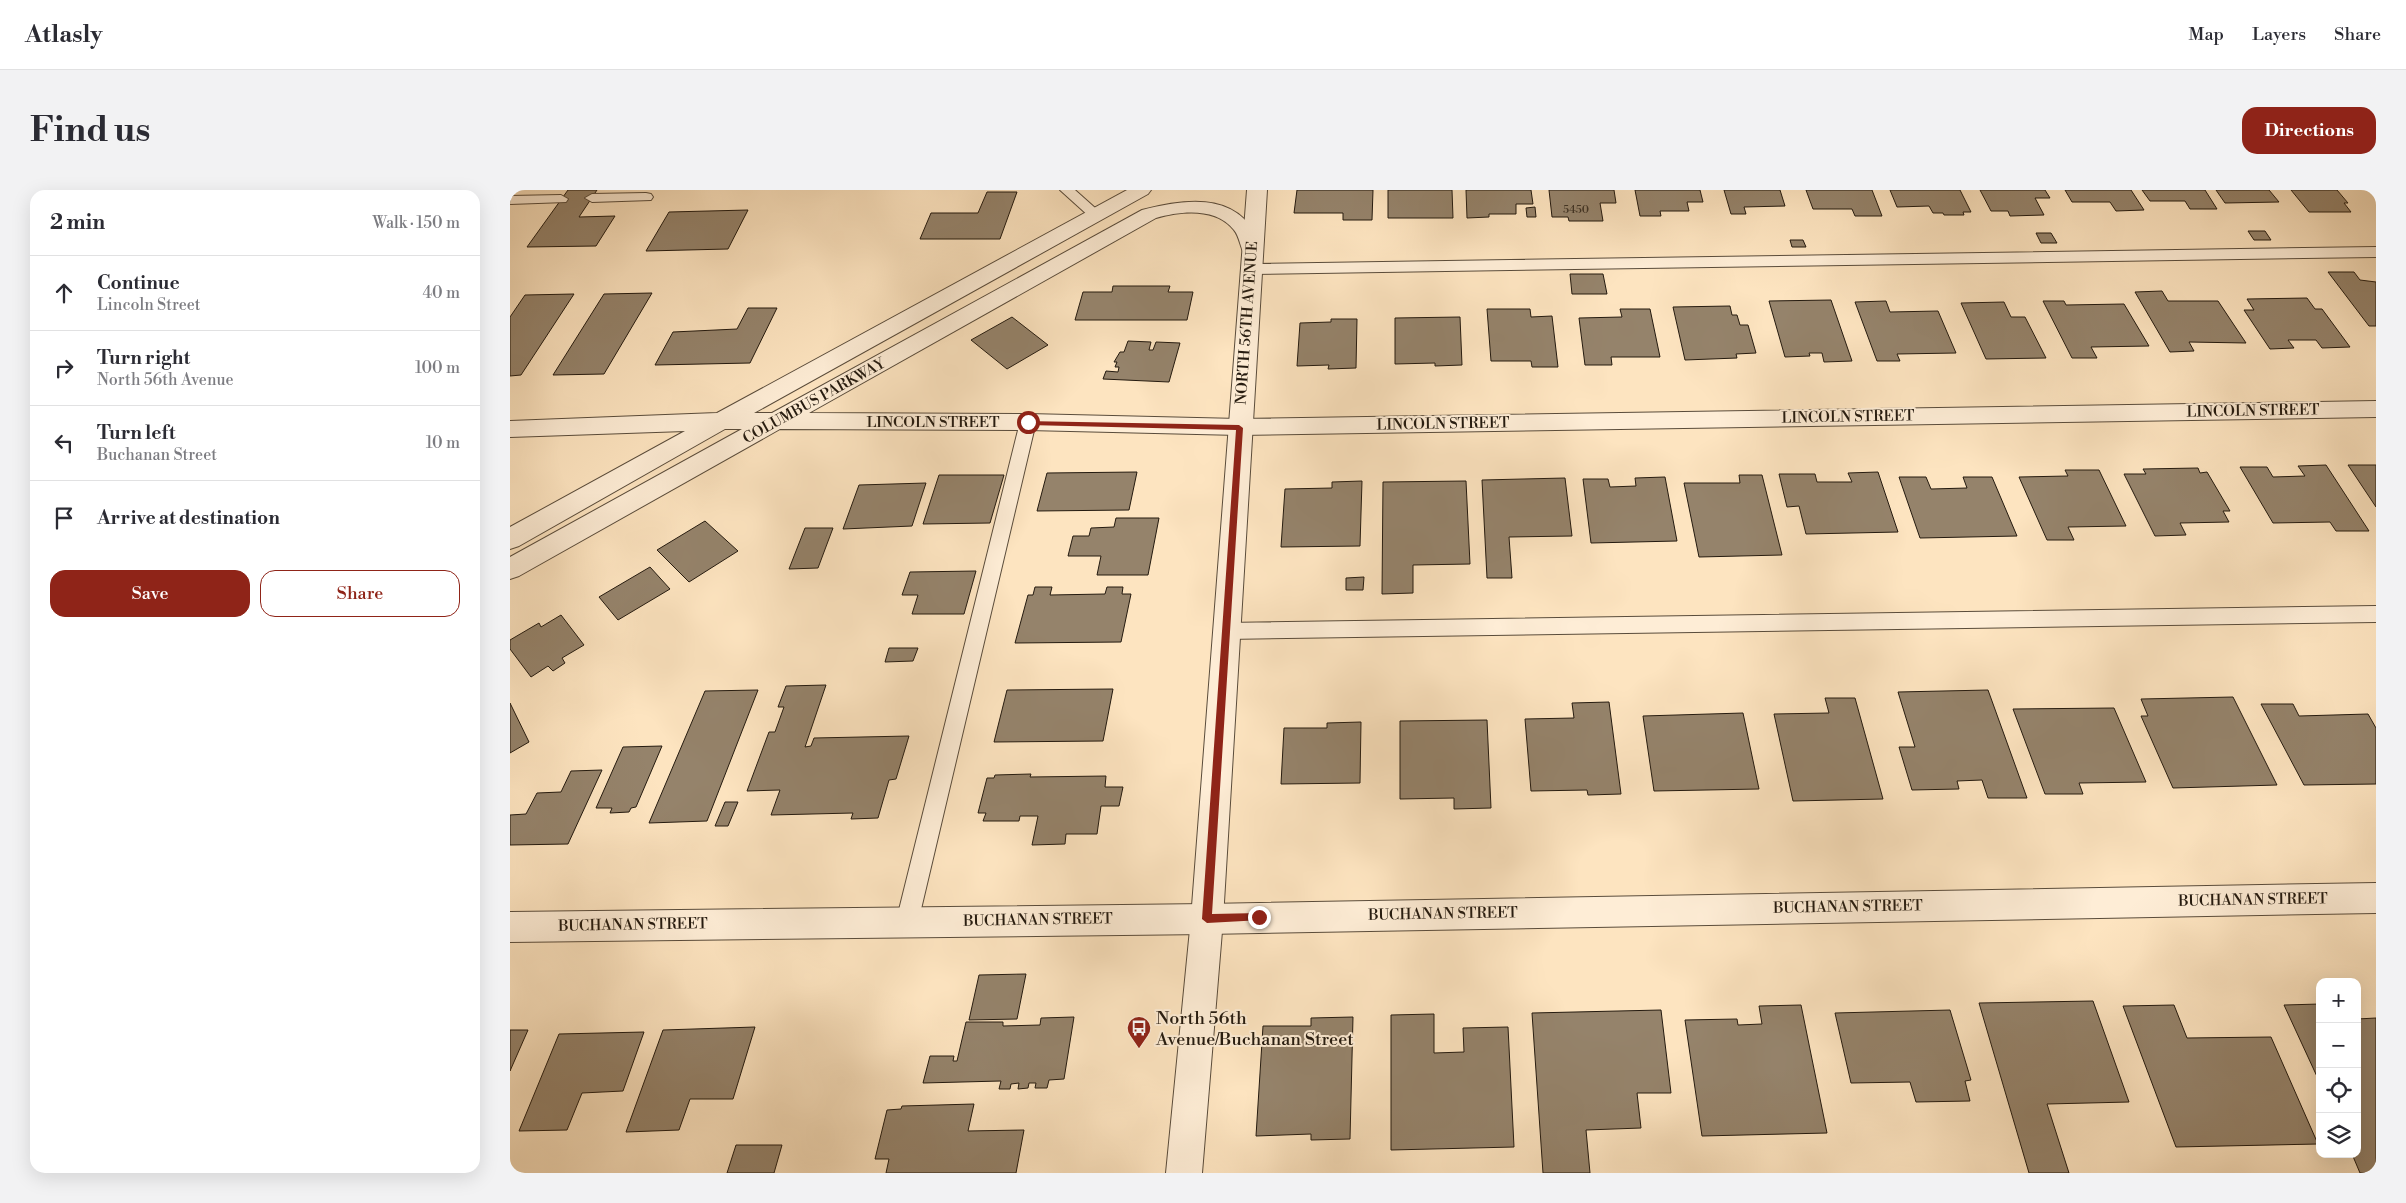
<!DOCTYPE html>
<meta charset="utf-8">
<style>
body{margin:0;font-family:"Libre Bodoni",serif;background:#f2f2f3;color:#2b2b33}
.controls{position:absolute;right:15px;bottom:15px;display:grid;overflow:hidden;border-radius:10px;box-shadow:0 5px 20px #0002}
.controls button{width:45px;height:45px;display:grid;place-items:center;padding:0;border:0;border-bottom:1px solid #e1e1e2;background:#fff;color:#2b2b33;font:25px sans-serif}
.stop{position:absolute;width:15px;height:15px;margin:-11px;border:4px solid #8f2418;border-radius:50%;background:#fff}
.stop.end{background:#8f2418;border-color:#fff;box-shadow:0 1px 5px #0008}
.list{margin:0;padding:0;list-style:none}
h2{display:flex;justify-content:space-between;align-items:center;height:65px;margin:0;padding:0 20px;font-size:21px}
h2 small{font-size:16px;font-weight:400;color:#7c7c81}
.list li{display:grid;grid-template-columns:32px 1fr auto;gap:15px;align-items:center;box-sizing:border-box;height:75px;padding:0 20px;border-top:1px solid #e1e1e2}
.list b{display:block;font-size:19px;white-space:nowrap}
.list p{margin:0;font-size:16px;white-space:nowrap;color:#7c7c81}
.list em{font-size:16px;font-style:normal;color:#7c7c81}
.actions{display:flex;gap:10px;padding:15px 20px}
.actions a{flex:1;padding:11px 0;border:1px solid #8f2418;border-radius:15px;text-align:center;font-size:18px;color:#8f2418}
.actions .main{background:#8f2418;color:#fff}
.icon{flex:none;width:28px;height:28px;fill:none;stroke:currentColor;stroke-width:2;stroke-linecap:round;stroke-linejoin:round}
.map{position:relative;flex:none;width:1866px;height:983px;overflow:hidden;border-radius:15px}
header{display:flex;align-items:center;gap:30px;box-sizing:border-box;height:70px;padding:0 25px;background:#fff;border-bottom:1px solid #e1e1e2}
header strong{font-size:24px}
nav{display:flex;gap:28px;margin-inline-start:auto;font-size:18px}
.intro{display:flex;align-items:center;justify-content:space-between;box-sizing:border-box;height:120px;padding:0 30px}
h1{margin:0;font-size:35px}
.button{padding:12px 22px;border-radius:15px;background:#8f2418;color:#fff;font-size:18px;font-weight:700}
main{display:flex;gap:30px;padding:0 30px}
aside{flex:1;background:#fff;border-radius:15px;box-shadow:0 5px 20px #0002}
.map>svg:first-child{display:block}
.building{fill:#95836b;stroke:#241a0f}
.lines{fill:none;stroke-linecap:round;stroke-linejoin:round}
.service-casing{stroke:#5a4c3b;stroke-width:2}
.minor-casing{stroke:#5a4c3b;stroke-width:2}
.tertiary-casing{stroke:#5a4c3b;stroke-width:2}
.service{fill:#feedd6;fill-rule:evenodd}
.minor{fill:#feedd6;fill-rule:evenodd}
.tertiary{fill:#feedd6;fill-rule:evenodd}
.route{fill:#8f2418}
.labels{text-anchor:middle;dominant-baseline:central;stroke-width:4;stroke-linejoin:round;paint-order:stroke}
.far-number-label{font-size:11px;fill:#403426}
.street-label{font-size:15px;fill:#241a0f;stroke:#feedd6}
.near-poi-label{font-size:18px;fill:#241a0f;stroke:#feedd6;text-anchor:start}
</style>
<header>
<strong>Atlasly</strong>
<nav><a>Map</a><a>Layers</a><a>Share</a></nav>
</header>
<div class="intro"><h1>Find us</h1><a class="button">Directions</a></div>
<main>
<aside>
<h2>2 min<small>Walk · 150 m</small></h2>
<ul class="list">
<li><svg class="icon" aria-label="ahead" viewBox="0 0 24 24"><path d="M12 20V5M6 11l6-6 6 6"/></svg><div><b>Continue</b><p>Lincoln Street</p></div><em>40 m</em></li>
<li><svg class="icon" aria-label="right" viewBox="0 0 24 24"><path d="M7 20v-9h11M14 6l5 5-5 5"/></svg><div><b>Turn right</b><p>North 56th Avenue</p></div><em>100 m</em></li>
<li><svg class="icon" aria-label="left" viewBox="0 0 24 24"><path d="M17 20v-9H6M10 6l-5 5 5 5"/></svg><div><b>Turn left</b><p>Buchanan Street</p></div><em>10 m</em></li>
<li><svg class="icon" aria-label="arrive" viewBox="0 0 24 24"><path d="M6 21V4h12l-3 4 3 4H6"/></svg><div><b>Arrive at destination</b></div></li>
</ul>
<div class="actions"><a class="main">Save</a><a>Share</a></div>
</aside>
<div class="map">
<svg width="1866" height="983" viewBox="0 0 1866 983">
<rect width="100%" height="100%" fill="#fde4c0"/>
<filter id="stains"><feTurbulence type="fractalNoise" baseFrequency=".004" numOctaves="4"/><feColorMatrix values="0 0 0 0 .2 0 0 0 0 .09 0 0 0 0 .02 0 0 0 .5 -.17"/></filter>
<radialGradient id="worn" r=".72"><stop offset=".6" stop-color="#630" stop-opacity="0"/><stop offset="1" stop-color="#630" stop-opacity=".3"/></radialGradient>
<path class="building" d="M 58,0 L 87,0 L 69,27 L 105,26 L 86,56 L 17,57 Z
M 787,0 L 863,0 L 862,30 L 833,30 L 833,23 L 784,23 Z
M 878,0 L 942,0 L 943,28 L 878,28 Z
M 956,0 L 1021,0 L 1023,14 L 1006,14 L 1006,24 L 979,24 L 979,27 L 957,28 Z
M 1039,0 L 1104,0 L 1106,13 L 1090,13 L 1093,31 L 1059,31 L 1058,27 L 1042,27 Z
M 1125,0 L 1190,0 L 1193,12 L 1177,12 L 1179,21 L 1150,21 L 1151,26 L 1130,26 Z
M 1214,0 L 1270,0 L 1275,16 L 1234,17 L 1236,24 L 1221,24 Z
M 1296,0 L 1362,0 L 1372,26 L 1345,26 L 1342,19 L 1303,19 Z
M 1380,0 L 1450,0 L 1461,22 L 1453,22 L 1454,25 L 1434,25 L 1433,23 L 1423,23 L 1419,16 L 1387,17 Z
M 1470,0 L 1535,0 L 1540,8 L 1525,8 L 1534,25 L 1500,26 L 1498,21 L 1481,21 Z
M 1555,0 L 1621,0 L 1634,20 L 1606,21 L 1600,12 L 1562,12 Z
M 1632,0 L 1695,0 L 1707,19 L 1680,19 L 1675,11 L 1640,11 Z
M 1706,0 L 1759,0 L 1769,12 L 1715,13 Z
M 1781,0 L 1827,0 L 1838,13 L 1834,13 L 1841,22 L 1799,22 Z
M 477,2 L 507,2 L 490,49 L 410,49 L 421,23 L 468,23 Z
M 1025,17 L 1026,27 L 1017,27 L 1016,18 Z
M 238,20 L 218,59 L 136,61 L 159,22 Z
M 1738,41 L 1755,41 L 1761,50 L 1744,50 Z
M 1526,43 L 1541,43 L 1547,53 L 1531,53 Z
M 1280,50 L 1293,50 L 1296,57 L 1282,57 Z
M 1818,82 L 1844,82 L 1850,90 L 1866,92 L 1866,136 L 1859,136 Z
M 1060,84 L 1093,84 L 1097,104 L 1062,104 Z
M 603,96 L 660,96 L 658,102 L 683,102 L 677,130 L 565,130 L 573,102 L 602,102 Z
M 1652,101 L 1658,111 L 1708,111 L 1736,153 L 1679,152 L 1684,161 L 1660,162 L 1625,102 Z
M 142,103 L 94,184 L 43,185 L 94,104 Z
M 64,104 L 11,185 L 0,186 L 0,127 L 15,105 Z
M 1797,108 L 1805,119 L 1812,119 L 1840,157 L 1812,158 L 1806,150 L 1778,150 L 1784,158 L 1760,159 L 1734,120 L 1744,120 L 1737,109 Z
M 1321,110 L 1342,171 L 1314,172 L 1312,163 L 1299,163 L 1300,166 L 1275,167 L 1259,111 Z
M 1376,111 L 1380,122 L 1428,121 L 1446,163 L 1387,164 L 1390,171 L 1367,171 L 1345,112 Z
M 1533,111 L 1554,111 L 1556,115 L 1614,114 L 1639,156 L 1581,157 L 1587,168 L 1562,168 Z
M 1494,112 L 1501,127 L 1515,127 L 1536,168 L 1476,169 L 1451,113 Z
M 1220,116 L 1222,125 L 1227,125 L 1230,135 L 1238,135 L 1246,163 L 1226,164 L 1227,168 L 1175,170 L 1163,117 Z
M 238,118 L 267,118 L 240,173 L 145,175 L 163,142 L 227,139 Z
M 977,119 L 1020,119 L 1021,127 L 1042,126 L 1048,177 L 1022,177 L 1021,171 L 981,171 Z
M 1110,119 L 1140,119 L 1150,167 L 1101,167 L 1102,175 L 1075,175 L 1069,128 L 1112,127 Z
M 502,127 L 538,155 L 497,179 L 461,150 Z
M 950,127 L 952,175 L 925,176 L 925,173 L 885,174 L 885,128 Z
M 821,129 L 847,129 L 846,178 L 818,179 L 819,175 L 787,176 L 790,133 L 821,132 Z
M 618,151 L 641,152 L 639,160 L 643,160 L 646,152 L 670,153 L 659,192 L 593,189 L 596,181 L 608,182 L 609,177 L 605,177 L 607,172 L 604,172 L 610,162 L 614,162 Z
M 1816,275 L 1859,341 L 1826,341 L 1820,332 L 1763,333 L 1730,277 L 1757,277 L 1763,287 L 1795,286 L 1788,276 Z
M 1838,275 L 1866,275 L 1866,317 Z
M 1688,278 L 1690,283 L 1697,282 L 1720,321 L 1713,321 L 1719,332 L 1670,333 L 1676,345 L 1645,346 L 1614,284 L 1636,284 L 1633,279 Z
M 1555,280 L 1589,280 L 1616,336 L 1558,337 L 1564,350 L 1537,350 L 1509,287 L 1558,286 Z
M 627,282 L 619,320 L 527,321 L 537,283 Z
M 1368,282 L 1388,342 L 1296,344 L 1289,316 L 1277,317 L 1269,284 L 1305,284 L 1307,292 L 1342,292 L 1338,283 Z
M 429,285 L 494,285 L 480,333 L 413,334 Z
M 1229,285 L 1252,285 L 1272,365 L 1189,367 L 1174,293 L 1230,293 Z
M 1155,287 L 1167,351 L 1081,353 L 1073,289 L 1098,289 L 1100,297 L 1126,296 L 1125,288 Z
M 1389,287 L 1416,287 L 1421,299 L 1457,298 L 1453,287 L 1482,287 L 1507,346 L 1410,348 Z
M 1055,288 L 1062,346 L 999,347 L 1002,388 L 977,388 L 972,290 Z
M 852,291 L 850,356 L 771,357 L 775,299 L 822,298 L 822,292 Z
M 956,291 L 960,374 L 903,375 L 903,403 L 872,404 L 873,292 Z
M 416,293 L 402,336 L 333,339 L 349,295 Z
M 606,328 L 649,328 L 638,385 L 587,385 L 591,366 L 558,366 L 563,346 L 579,346 L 581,338 L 604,337 Z
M 195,331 L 228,361 L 179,392 L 147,360 Z
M 295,338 L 323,338 L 308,378 L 279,379 Z
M 140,377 L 160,399 L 108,430 L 89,407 Z
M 466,381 L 454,424 L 402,424 L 408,405 L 392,405 L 400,382 Z
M 854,387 L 853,400 L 836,400 L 836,388 Z
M 525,397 L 542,397 L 540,405 L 595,404 L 597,397 L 613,397 L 612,404 L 621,404 L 611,452 L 505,453 L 518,405 L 523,405 Z
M 51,425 L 74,455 L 52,468 L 55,473 L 43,481 L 38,476 L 21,487 L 0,459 L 0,450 L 29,433 L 31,437 Z
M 379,458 L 408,458 L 403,471 L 375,472 Z
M 316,495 L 295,557 L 301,556 L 304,548 L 399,546 L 386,589 L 379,590 L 368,628 L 341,629 L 343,623 L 261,625 L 270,600 L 237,601 L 259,542 L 265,542 L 274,517 L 268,517 L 276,496 Z
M 603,499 L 593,551 L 484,552 L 497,500 Z
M 248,500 L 197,631 L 139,633 L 195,501 Z
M 1478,500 L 1517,608 L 1478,608 L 1472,590 L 1447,591 L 1449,599 L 1402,600 L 1389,557 L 1405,557 L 1388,502 Z
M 1723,507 L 1767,595 L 1663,598 L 1631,526 L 1638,526 L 1631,509 Z
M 1315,508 L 1345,508 L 1373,609 L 1283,611 L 1264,524 L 1319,523 Z
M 1099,512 L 1111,604 L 1078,605 L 1077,600 L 1021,601 L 1015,529 L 1064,528 L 1062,513 Z
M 0,513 L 19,552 L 0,563 Z
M 1751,514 L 1783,514 L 1789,526 L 1858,524 L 1866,538 L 1866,594 L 1794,595 Z
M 1604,518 L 1636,592 L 1569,593 L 1573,604 L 1535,604 L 1503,519 Z
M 1233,523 L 1249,599 L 1144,601 L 1133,526 Z
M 977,530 L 981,618 L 944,619 L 944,608 L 890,609 L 890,531 Z
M 851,532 L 850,593 L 771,594 L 774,538 L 817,538 L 817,533 Z
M 152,556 L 126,617 L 121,618 L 119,622 L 100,623 L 102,618 L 86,618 L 113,557 Z
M 92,580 L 58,654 L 0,655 L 0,625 L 16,624 L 27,603 L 51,602 L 61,581 Z
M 521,584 L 520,587 L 596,586 L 595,597 L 613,597 L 609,616 L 591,616 L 587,644 L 556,644 L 555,654 L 522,655 L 528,626 L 510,626 L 509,631 L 473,631 L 476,623 L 468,623 L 477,588 L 484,588 L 485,585 Z
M 215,612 L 228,612 L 218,636 L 205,636 Z
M 516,784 L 507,829 L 459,830 L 469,785 Z
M 1583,811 L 1619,912 L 1537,914 L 1559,983 L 1519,983 L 1469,813 Z
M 1810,814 L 1810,893 L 1774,815 Z
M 1291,815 L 1317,943 L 1192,946 L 1175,830 L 1227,829 L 1228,835 L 1252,834 L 1249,816 Z
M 1664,815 L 1677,848 L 1761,847 L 1808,954 L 1666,957 L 1613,816 Z
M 1151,820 L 1161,903 L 1127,903 L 1131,938 L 1076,940 L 1080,983 L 1033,983 L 1022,823 Z
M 1440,820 L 1461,890 L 1455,891 L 1460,911 L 1406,912 L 1400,892 L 1341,893 L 1325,823 Z
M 924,824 L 924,863 L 954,862 L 953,838 L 998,837 L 1004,957 L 881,960 L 881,825 Z
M 564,827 L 554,889 L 539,890 L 537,898 L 525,898 L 526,893 L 519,893 L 518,898 L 508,899 L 509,893 L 501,894 L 500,899 L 489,899 L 491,891 L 413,893 L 420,866 L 444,866 L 443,871 L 447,871 L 456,832 L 493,832 L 493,836 L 530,835 L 531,828 Z
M 843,827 L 840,949 L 801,950 L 801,944 L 746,946 L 753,836 L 801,836 L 801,828 Z
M 1866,828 L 1866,983 L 1850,983 L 1842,964 L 1847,964 L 1847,829 Z
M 245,837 L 223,909 L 180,909 L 169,940 L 116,942 L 153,840 Z
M 0,840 L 18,840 L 0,881 Z
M 134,842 L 113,901 L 72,903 L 57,940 L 9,941 L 49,844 Z
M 464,914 L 458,941 L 514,940 L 506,983 L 376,983 L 379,969 L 365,969 L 377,920 L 391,919 L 392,916 Z
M 226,955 L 272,955 L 264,983 L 217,983 Z"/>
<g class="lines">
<g class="service-casing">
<path id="service" d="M 550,0 L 565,0 L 593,25 L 591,28 L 581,28 Z
M 136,3 L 141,4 L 143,7 L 141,10 L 82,12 L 75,8 L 82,4 Z
M 51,5 L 58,9 L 56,12 L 0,14 L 0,6 Z
M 1866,57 L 1866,67 L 741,84 L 734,79 L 741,74 Z
M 518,226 L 524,228 L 526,232 L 408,732 L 405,740 L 397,743 L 389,740 L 386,732 L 510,232 L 512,228 Z
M 1866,416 L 1866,432 L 716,449 L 709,447 L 706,441 L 709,435 L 716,433 Z"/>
</g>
<g class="minor-casing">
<path id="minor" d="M 617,0 L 641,0 L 638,4 L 244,223 L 262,223 L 632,20 C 681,7 735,2 752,61 L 749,65 L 742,67 L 735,65 C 730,58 730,47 724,40 C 706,17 671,21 646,28 L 299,223 L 518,224 L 729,229 L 1866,211 L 1866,227 L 729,245 L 518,240 L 270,239 L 9,386 L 0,389 L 0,367 L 232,239 L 215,239 L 9,356 L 0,359 L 0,337 L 175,241 L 0,247 L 0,231 L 207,223 Z
M 1866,693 L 1866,723 L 697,744 L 0,752 L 0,722 L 697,714 Z"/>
</g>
<g class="tertiary-casing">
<path id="tertiary" d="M 737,0 L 757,0 L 713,729 L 692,983 L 656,983 L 681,729 Z"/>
</g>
<use href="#service" class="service"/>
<use href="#minor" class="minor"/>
<use href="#tertiary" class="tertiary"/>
</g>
<path class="route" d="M 515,231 L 729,235 L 733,238 L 702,724 L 749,723 L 754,727 L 752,730 L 697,733 L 692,729 L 726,240 L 518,235 L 515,234 Z"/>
<defs>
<g id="bus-pin" transform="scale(1.25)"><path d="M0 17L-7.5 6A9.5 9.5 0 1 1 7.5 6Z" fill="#8f2418" stroke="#feedd6"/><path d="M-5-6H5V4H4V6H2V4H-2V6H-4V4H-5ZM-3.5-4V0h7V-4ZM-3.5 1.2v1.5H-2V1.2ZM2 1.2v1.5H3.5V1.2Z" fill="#fff"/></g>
</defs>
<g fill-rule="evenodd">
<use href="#bus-pin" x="629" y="838"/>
</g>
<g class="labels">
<g class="far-number-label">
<text x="1066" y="20">5450</text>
</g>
<g class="street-label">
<text transform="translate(737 133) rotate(-86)">NORTH 56TH AVENUE</text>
<text transform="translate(304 211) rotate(-29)">COLUMBUS PARKWAY</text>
<text transform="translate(1743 221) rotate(-1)">LINCOLN STREET</text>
<text transform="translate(1338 227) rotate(-1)">LINCOLN STREET</text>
<text x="423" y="232">LINCOLN STREET</text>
<text transform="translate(933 234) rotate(-1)">LINCOLN STREET</text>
<text transform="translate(1743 710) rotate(-1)">BUCHANAN STREET</text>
<text transform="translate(1338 717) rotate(-1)">BUCHANAN STREET</text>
<text transform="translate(933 724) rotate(-1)">BUCHANAN STREET</text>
<text transform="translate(528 730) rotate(-1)">BUCHANAN STREET</text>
<text transform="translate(123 735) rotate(-1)">BUCHANAN STREET</text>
</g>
<g class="near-poi-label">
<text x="646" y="828">North 56th<tspan x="646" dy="21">Avenue/Buchanan Street</tspan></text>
</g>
</g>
<rect width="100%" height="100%" filter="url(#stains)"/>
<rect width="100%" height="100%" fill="url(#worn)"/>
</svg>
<div class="controls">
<button>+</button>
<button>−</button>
<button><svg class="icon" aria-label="locate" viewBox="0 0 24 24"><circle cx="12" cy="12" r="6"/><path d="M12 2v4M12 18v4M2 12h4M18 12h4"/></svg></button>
<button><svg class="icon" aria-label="layers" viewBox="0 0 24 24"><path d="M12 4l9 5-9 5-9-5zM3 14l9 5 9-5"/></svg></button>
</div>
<div class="stop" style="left:518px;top:232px"></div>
<div class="stop end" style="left:749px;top:727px"></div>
</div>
</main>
